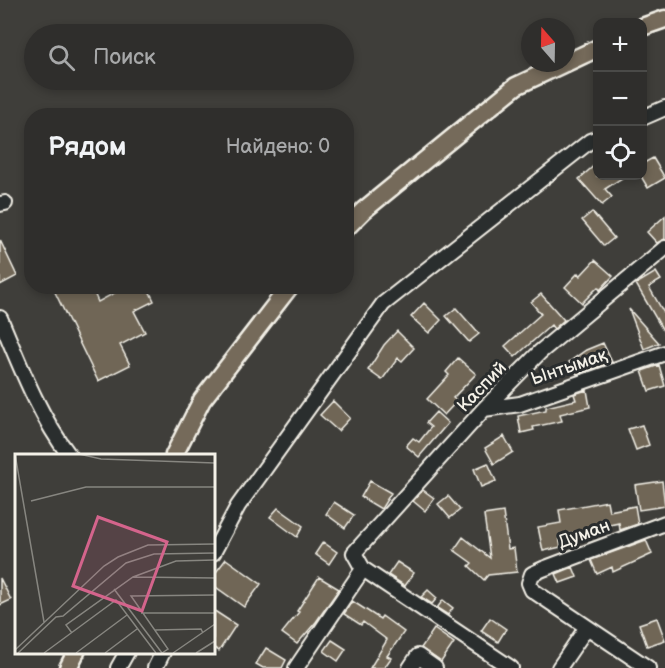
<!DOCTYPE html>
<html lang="ru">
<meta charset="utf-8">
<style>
body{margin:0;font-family:"Balsamiq Sans",sans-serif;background:#3b3a38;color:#f1f3f6}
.controls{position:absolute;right:18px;top:18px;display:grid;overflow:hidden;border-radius:12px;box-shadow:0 3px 9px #0003}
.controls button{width:54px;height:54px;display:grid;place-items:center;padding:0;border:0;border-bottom:2px solid #4a4a48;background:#2f2e2c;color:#f1f3f6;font:30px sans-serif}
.compass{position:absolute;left:521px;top:18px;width:54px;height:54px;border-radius:50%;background:#2f2e2c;box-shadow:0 3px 9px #0003;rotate:340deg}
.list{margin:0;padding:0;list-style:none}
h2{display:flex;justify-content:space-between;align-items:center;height:78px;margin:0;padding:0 24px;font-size:26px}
h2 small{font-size:20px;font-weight:400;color:#a7a8a9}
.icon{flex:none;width:33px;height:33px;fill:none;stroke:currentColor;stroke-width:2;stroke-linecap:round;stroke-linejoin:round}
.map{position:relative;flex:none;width:665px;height:668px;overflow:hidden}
.search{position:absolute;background:#2f2e2c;box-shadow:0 3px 9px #0003;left:24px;top:24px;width:330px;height:66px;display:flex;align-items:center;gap:15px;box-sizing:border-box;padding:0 21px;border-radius:33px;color:#a7a8a9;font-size:22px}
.panel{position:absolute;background:#2f2e2c;box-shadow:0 3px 9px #0003;left:24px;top:108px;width:330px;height:186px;border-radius:24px}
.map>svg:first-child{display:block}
.building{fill:#6f6656;stroke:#f4f1e8;stroke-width:1.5}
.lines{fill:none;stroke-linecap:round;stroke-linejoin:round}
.minor-casing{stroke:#f4f1e8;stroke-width:18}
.major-casing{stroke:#f4f1e8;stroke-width:21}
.minor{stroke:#2a2d2e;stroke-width:14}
.major{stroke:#746a5a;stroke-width:16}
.labels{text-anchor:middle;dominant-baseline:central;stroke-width:6;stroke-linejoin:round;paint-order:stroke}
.street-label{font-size:18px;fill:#f4f1e8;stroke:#2a2d2e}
.inset-road{fill:none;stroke:#878680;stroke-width:1.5}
.view{fill:#d4648c;fill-opacity:0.15;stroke:#d4648c;stroke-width:3}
.inset-edge{fill:none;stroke:#f4f1e8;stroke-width:3}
</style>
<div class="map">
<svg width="665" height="668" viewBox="0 0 665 668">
<rect width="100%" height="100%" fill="#3f3e3a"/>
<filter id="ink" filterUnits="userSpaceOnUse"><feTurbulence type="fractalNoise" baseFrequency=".0167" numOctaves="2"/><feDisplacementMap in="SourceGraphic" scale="12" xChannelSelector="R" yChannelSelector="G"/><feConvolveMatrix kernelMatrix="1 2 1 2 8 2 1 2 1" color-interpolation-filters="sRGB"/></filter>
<g filter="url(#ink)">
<path class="building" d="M 653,158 L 665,178 L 648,188 L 642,178 L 642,164 Z
M 597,163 L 597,176 L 625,176 L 605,189 L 612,197 L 602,205 L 579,179 Z
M 592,212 L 614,238 L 604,246 L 582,220 Z
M 665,216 L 665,239 L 657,243 L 647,232 Z
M 0,240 L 17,276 L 0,285 Z
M 595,260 L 613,276 L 600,290 L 598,287 L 582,303 L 565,287 L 578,273 L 580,276 Z
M 656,272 L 661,280 L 649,287 L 665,315 L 665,334 L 636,284 Z
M 52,286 L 91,286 L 98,302 L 122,289 L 121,286 L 147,286 L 154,301 L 134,311 L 145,332 L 120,345 L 130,365 L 98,381 Z
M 541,294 L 564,320 L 554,329 L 551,325 L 515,357 L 505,346 L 541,314 L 531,302 Z
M 424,303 L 441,320 L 429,333 L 411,317 Z
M 456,308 L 479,334 L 469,342 L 446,316 Z
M 629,309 L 659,343 L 644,349 Z
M 397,331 L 414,348 L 402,361 L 398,358 L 382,380 L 368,370 L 384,345 Z
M 603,343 L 612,362 L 577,374 L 569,362 L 586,350 Z
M 458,358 L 476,374 L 453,398 L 457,401 L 444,415 L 427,399 L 449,375 L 446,372 Z
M 659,365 L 665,386 L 649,391 L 642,371 Z
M 587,390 L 590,407 L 560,414 L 562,421 L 533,427 L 534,430 L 521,433 L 518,416 L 546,410 L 546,407 L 576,400 L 574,394 Z
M 333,401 L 350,418 L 338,431 L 320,415 Z
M 436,412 L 448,423 L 419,457 L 406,446 L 413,438 L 419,442 L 431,427 L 426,423 Z
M 642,425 L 649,445 L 636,450 L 628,429 Z
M 504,436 L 513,452 L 494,464 L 485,448 Z
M 488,463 L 496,481 L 481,487 L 474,469 Z
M 370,481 L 391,493 L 381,509 L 361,497 Z
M 662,481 L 665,506 L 639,510 L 635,485 Z
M 423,490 L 434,498 L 425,511 L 413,501 Z
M 448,496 L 460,510 L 450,518 L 438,504 Z
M 607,501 L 609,511 L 635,506 L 638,524 L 620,530 L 619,523 L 559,536 L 561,547 L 543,551 L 538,527 L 561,523 L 559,510 Z
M 334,502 L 354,515 L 345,528 L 326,514 Z
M 278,508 L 303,526 L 297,537 L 270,517 Z
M 503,512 L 508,549 L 514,548 L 517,572 L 488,575 L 484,580 L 469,566 L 472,563 L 454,550 L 463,537 L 490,558 L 484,515 Z
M 646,540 L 652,554 L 613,572 L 612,567 L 597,574 L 591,560 Z
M 323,542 L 337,552 L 329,564 L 315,554 Z
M 226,559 L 261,584 L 244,607 L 213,585 L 213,576 Z
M 397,562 L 414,573 L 405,586 L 388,575 Z
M 573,567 L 577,577 L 560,583 L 556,574 Z
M 319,577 L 339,589 L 316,622 L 297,644 L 282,633 L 299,612 L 297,611 Z
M 0,578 L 11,600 L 0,605 Z
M 428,590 L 437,598 L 432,604 L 421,597 Z
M 443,600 L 453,608 L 448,615 L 437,608 Z
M 352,601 L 380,619 L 382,616 L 404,632 L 387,656 L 391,658 L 384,668 L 370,668 L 387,640 L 363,622 L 361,625 L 344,614 Z
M 213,610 L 236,625 L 219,651 L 213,647 Z
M 490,618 L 506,629 L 498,642 L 481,631 Z
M 657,618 L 665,640 L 647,646 L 639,624 Z
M 434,629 L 454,643 L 441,662 L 421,648 Z
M 332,640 L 346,649 L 338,661 L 324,651 Z
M 266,648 L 286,660 L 282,668 L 263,668 L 256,664 Z"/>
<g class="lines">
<g class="minor-casing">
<path id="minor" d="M 642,118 L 665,108
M 0,204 L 5,203
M 0,318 C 20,365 38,414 69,455
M 484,409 L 520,404 L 665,353
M 213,553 L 238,506 L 383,304 L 590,141 L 598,138
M 118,668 L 127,652
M 155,668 L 163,652
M 296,668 L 363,569
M 410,668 L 418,656 L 435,668
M 511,668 L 363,569 L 354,553 L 484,409 L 540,352 L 665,248
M 559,668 L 587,627
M 648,668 L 532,590 L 529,583 L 532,574 L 543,569 L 665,523"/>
</g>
<g class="major-casing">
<path id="major" d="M 642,27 L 665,19
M 566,63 L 598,48
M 346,228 L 364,210 L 516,86 L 565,63
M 174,455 L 202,400 L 290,286
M 68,668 L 76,652"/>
</g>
<use href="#minor" class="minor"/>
<use href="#major" class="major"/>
</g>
</g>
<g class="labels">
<g class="street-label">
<text transform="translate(569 367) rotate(-19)">Ынтымақ</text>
<text transform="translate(482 387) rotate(-46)">Каспий</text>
<text transform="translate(584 534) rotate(-20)">Думан</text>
</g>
</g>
<g transform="translate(15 454)">
<rect width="200" height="200" fill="#3f3e3a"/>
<path class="inset-road" d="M 0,0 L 29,168M 64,0 L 86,5 L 200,9M 16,47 L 71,33 L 200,33M 118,123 L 200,124M 99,135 L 147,199M 126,159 L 200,159M 140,176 L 186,175 L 188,179M 57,179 L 51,171 L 118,123 L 161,107 L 200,106M 0,196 L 89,112 L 103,103 L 133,91 L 200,90M 3,199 L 41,163 L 48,162 L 111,109 L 139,100 L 200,99M 29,199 L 101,146 L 141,199M 61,199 L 112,161M 90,199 L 122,175M 147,199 L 153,195 L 116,142 L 200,141M 158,199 L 200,170M 181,199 L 200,187"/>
<path class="view" d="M 83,63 L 152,88 L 127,157 L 58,132 Z"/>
<rect width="200" height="200" class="inset-edge"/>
</g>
</svg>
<div class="controls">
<button>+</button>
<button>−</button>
<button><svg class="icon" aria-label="locate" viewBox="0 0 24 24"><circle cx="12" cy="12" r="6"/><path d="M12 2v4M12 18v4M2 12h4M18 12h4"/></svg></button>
</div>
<svg class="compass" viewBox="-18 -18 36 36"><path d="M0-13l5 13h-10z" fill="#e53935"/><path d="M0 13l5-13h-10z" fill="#a7a8a9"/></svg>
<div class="search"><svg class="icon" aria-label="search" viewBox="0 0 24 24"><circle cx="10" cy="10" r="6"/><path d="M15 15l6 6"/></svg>Поиск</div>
<section class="panel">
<h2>Рядом<small>Найдено: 0</small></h2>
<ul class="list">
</ul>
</section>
</div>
